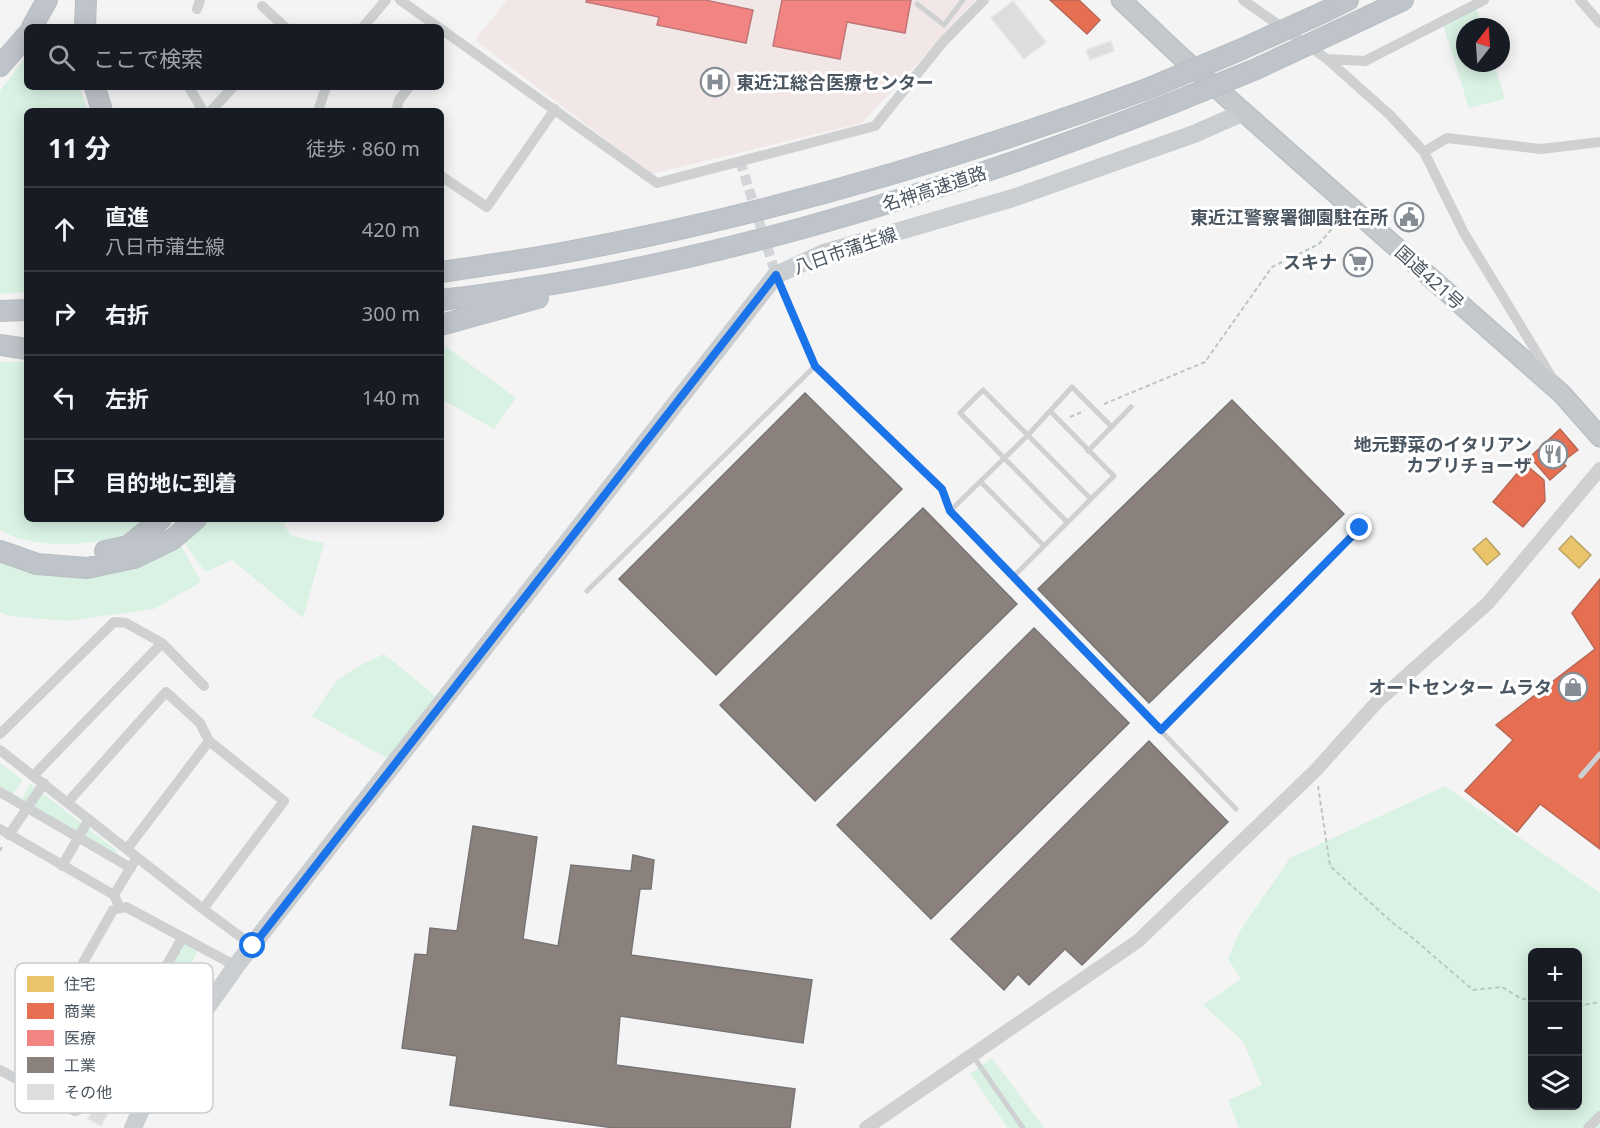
<!DOCTYPE html>
<html lang="ja">
<meta charset="utf-8">
<style>
body{margin:0;font-family:"Noto Sans","Noto Sans JP",sans-serif;background:#20242c;color:#f1f3f6}
.controls{position:absolute;right:18px;bottom:18px;display:grid;overflow:hidden;border-radius:9px;box-shadow:0 3px 15px #0003}
.controls button{width:54px;height:54px;display:grid;place-items:center;padding:0;border:0;border-bottom:2px solid #363941;background:#171b24;color:#f1f3f6;font:30px sans-serif}
.compass{position:absolute;left:1456px;top:18px;width:54px;height:54px;border-radius:50%;background:#171b24;box-shadow:0 3px 15px #0003;rotate:17deg}
.stop{position:absolute;width:18px;height:18px;margin:-14px;border:4px solid #1a73e8;border-radius:50%;background:#fff}
.stop.end{background:#1a73e8;border-color:#fff;box-shadow:0 2px 6px #0008}
.list{margin:0;padding:0;list-style:none}
h2{display:flex;justify-content:space-between;align-items:center;height:78px;margin:0;padding:0 24px;font-size:26px}
h2 small{font-size:20px;font-weight:400;color:#9ea1a6}
.list li{display:grid;grid-template-columns:39px 1fr auto;gap:18px;align-items:center;box-sizing:border-box;height:84px;padding:0 24px;border-top:2px solid #363941}
.list b{display:block;font-size:22px;white-space:nowrap}
.list p{margin:0;font-size:20px;white-space:nowrap;color:#9ea1a6}
.list em{font-size:20px;font-style:normal;color:#9ea1a6}
.icon{flex:none;width:33px;height:33px;fill:none;stroke:currentColor;stroke-width:2;stroke-linecap:round;stroke-linejoin:round}
.map{position:relative;flex:none;width:1600px;height:1128px;overflow:hidden}
.search{position:absolute;background:#171b24;box-shadow:0 3px 15px #0003;left:24px;top:24px;width:420px;height:66px;display:flex;align-items:center;gap:15px;box-sizing:border-box;padding:0 21px;border-radius:9px;color:#9ea1a6;font-size:22px}
.panel{position:absolute;background:#171b24;box-shadow:0 3px 15px #0003;left:24px;top:108px;width:420px;height:414px;border-radius:9px}
.map>svg:first-child{display:block}
.medical{fill:#f1e7e6}
.green{fill:#d9f2e3;fill-rule:evenodd}
.homes{fill:#e9c46a;stroke:#b9a367;stroke-width:1.5}
.shops{fill:#e76f51;stroke:#b86856;stroke-width:1.5}
.health{fill:#f28482;stroke:#c07678;stroke-width:1.5}
.industry{fill:#8a817c;stroke:#777474;stroke-width:1.5}
.building{fill:#ddddde;stroke:#e5e6e7;stroke-width:1.5}
.lines{fill:none;stroke-linecap:round;stroke-linejoin:round}
.minor-tunnel{stroke:#d2d4d7;stroke-width:10;stroke-dasharray:10 5;stroke-linecap:butt}
.trunk-casing{stroke:#b9bec3;stroke-width:21}
.motorway-casing{stroke:#b9bec3;stroke-width:22}
.path{stroke:#bcc7c4;stroke-width:2;stroke-dasharray:4.5 3;stroke-linecap:butt}
.service{stroke:#ced0d2;stroke-width:5}
.minor{stroke:#ced0d2;stroke-width:10}
.tertiary{stroke:#ced0d2;stroke-width:14}
.primary{stroke:#caced1;stroke-width:18}
.trunk{stroke:#c4c9cd;stroke-width:18}
.motorway{stroke:#bec4c9;stroke-width:20}
.motorway-bridge-casing{stroke:#b9bec3;stroke-width:22;stroke-linecap:butt}
.motorway-bridge{stroke:#bec4c9;stroke-width:20}
.route{stroke:#1a73e8;stroke-width:8}
.labels{text-anchor:middle;dominant-baseline:central;stroke-width:6;stroke-linejoin:round;paint-order:stroke}
.poi-label{font-size:18px;font-weight:bold;fill:#4a5661;stroke:#fff;text-anchor:end}
.street-label{font-size:18px;fill:#4a5661;stroke:#fff}
.key{fill:#fff;stroke:#c9ccd0;stroke-width:1.5}
.key-label{font-size:16px;fill:#4a5661}
</style>
<div class="map">
<svg width="1600" height="1128" viewBox="0 0 1600 1128">
<rect width="100%" height="100%" fill="#f4f4f4"/>
<path class="medical" d="M 507,0 L 976,0 L 862,123 L 651,174 L 475,40 Z"/>
<path class="green" d="M 1475,4 L 1482,27 L 1465,27 L 1465,63 L 1494,63 L 1505,99 L 1469,108 L 1442,21 Z
M 27,55 L 27,87 L 79,87 L 88,111 L 27,111 L 27,292 L 0,294 L 0,91 Z
M 445,346 L 516,398 L 494,429 L 441,399 L 441,347 Z
M 0,362 L 27,362 L 27,519 L 147,519 C 143,523 139,530 133,532 C 102,546 28,551 0,529 Z
M 205,519 L 286,519 L 284,526 L 292,536 L 324,543 L 303,618 L 232,560 L 205,572 L 184,542 Z
M 180,544 L 201,582 L 154,609 L 66,621 L 10,616 L 0,612 L 0,559 C 39,574 85,585 126,570 C 145,564 163,553 180,544 Z
M 384,654 L 438,698 L 392,761 L 312,716 L 337,680 L 363,664 Z
M 0,763 L 23,780 L 13,794 L 0,786 Z
M 30,783 L 117,851 L 117,856 L 22,799 Z
M 1445,786 L 1600,893 L 1600,1128 L 1239,1128 L 1228,1100 L 1262,1085 L 1243,1041 L 1203,1005 L 1241,979 L 1228,959 L 1240,931 L 1290,858 ZM 1532,952 L 1578,952 L 1578,1106 L 1532,1106 Z
M 178,938 L 198,950 L 184,979 L 166,969 Z
M 992,1058 L 1044,1128 L 1008,1128 L 970,1074 Z"/>
<path class="homes" d="M 1571,536 L 1591,555 L 1579,568 L 1559,549 Z
M 1486,538 L 1500,554 L 1487,565 L 1473,549 Z"/>
<path class="shops" d="M 1050,0 L 1079,0 L 1100,20 L 1087,34 Z
M 1560,429 L 1578,450 L 1562,462 L 1566,466 L 1550,480 L 1530,457 Z
M 1525,464 L 1544,480 L 1545,501 L 1523,527 L 1493,502 Z
M 1600,579 L 1600,849 L 1540,804 L 1517,832 L 1465,791 L 1513,740 L 1496,725 L 1595,649 L 1572,613 Z"/>
<path class="health" d="M 587,0 L 705,0 L 753,10 L 746,43 L 657,25 L 659,17 L 586,2 Z
M 782,0 L 911,0 L 905,33 L 847,22 L 840,59 L 773,46 Z"/>
<path class="industry" d="M 805,393 L 902,489 L 716,675 L 619,579 Z
M 1232,400 L 1344,514 L 1149,703 L 1038,589 Z
M 923,508 L 1017,604 L 815,801 L 720,705 Z
M 1034,628 L 1129,723 L 931,919 L 837,825 Z
M 1149,741 L 1228,822 L 1082,965 L 1065,949 L 1029,985 L 1018,974 L 1004,990 L 951,939 Z
M 473,826 L 537,837 L 523,939 L 558,946 L 571,865 L 631,871 L 633,855 L 654,860 L 651,889 L 640,889 L 631,955 L 812,980 L 803,1043 L 620,1016 L 616,1065 L 795,1089 L 790,1128 L 614,1128 L 450,1105 L 457,1056 L 402,1048 L 415,954 L 427,955 L 430,928 L 457,931 Z"/>
<path class="building" d="M 1013,1 L 1046,42 L 1024,59 L 991,18 Z
M 1111,41 L 1114,51 L 1090,60 L 1086,50 Z
M 96,1103 L 110,1110 L 101,1126 L 88,1119 Z"/>
<g class="lines">
<path class="minor-tunnel" d="M 740,161 L 776,275"/>
<g class="trunk-casing">
<path id="trunk" d="M 1121,0 L 1179,55 L 1562,394 L 1600,437"/>
</g>
<g class="motorway-casing">
<path id="motorway" d="M 1326,11 L 1348,0
M 32,27 L 47,0
M 85,27 L 86,0
M 1344,28 L 1403,0
M 0,66 L 27,35
M 95,87 L 102,111
M 441,272 C 483,266 525,260 567,252 C 766,215 962,158 1152,87
M 441,300 C 692,271 935,196 1170,104
M 0,311 L 27,310
M 441,325 L 538,298
M 0,345 L 27,349
M 0,551 L 37,564 L 87,568 L 134,558 L 173,539 L 196,519
M 105,551 L 128,546 L 161,519"/>
</g>
<path class="path" d="M 1104,404 L 1205,362 L 1272,267 L 1319,244 L 1341,218
M 1070,417 L 1084,411
M 1318,786 L 1330,866 L 1394,924 L 1408,934 L 1473,990 L 1502,987 L 1520,998 L 1532,1001
M 0,851 L 3,845
M 1578,1006 L 1600,1002"/>
<path class="service" d="M 917,4 L 944,25 L 963,0
M 815,366 L 942,489 L 950,511 L 1236,809
M 1088,451 L 1131,407
M 981,482 L 1044,546
M 950,511 L 1027,436 L 1072,387 L 1112,427
M 1067,522 L 960,413 L 983,390 L 1090,498
M 1014,576 L 1114,476 L 1050,411
M 587,591 L 815,366 L 778,279
M 1161,730 L 1360,528
M 1581,776 L 1600,754
M 973,1056 L 1023,1128"/>
<path class="minor" d="M 400,0 L 438,27
M 1243,0 L 1327,59 L 1390,115 L 1424,152 L 1464,233 L 1554,381
M 1580,0 L 1600,23
M 262,6 L 285,27
M 197,9 L 200,0
M 363,27 L 386,0
M 441,29 L 657,183 L 875,126 L 943,42 L 984,0
M 1327,59 L 1365,61 L 1484,0
M 189,87 L 203,111
M 211,111 L 233,87
M 318,111 L 326,87
M 396,111 L 399,100 L 409,87
M 1424,152 L 1447,138 L 1541,149 L 1600,142
M 441,176 L 487,207 L 555,109
M 162,643 L 204,686
M 0,734 L 114,622 L 126,623 L 162,643 L 33,776
M 0,750 L 203,909 L 253,946
M 0,792 L 131,868
M 68,802 L 166,692 L 200,723 L 209,741
M 0,829 L 114,895 L 120,908
M 9,835 L 44,783
M 127,849 L 209,741 L 284,801 L 203,909
M 62,866 L 89,819
M 114,895 L 134,862
M 123,1044 L 163,1071
M 0,1070 L 75,1111 L 88,1106 L 182,938
M 17,1079 L 113,910 L 126,907 L 236,966
M 1588,1128 L 1600,1116"/>
<path class="tertiary" d="M 866,1128 L 1138,941 L 1316,770 L 1377,702 L 1488,603 L 1600,469"/>
<path class="primary" d="M 133,1128 C 155,1072 202,1016 236,966 L 776,275 L 824,253 L 1013,198 L 1194,134 L 1244,112"/>
<use href="#trunk" class="trunk"/>
<use href="#motorway" class="motorway"/>
<g class="motorway-bridge-casing">
<path id="motorway-bridge" d="M 1152,87 L 1242,49 L 1326,11
M 1170,104 L 1256,69 L 1344,28"/>
</g>
<use href="#motorway-bridge" class="motorway-bridge"/>
</g>
<g class="lines">
<path class="route" d="M 253,946 L 776,275 L 815,366 L 942,489 L 950,511 L 1161,730 L 1360,528"/>
</g>
<defs>
<g id="hospital-ring" transform="scale(1.5)"><circle r="9.5" fill="#fff" stroke="#868d94" stroke-width="1.5"/><path d="M-5-5h3v3.5h4V-5h3V5h-3V1.5h-4V5h-3Z" fill="#868d94"/></g>
<g id="civic-ring" transform="scale(1.5)"><circle r="9.5" fill="#fff" stroke="#868d94" stroke-width="1.5"/><path d="M-.6-6.5H3V-4.5H.6V-3L4-1V1h2V6H-6V1h2V-1L-.6-3ZM-1.2 2.5V6h2.4V2.5Z" fill="#868d94"/></g>
<g id="supermarket-ring" transform="scale(1.5)"><circle r="9.5" fill="#fff" stroke="#868d94" stroke-width="1.5"/><path d="M-6-5.5h2.5l.6 2H6L4.5 2H-2.5L-4.4-4H-6ZM-1.5 3.2a1.3 1.3 0 1 0 .1 0ZM3 3.2a1.3 1.3 0 1 0 .1 0Z" fill="#868d94"/></g>
<g id="restaurant-ring" transform="scale(1.5)"><circle r="9.5" fill="#fff" stroke="#868d94" stroke-width="1.5"/><path d="M-5-6h1v4h1v-4h1v4h1v-4h1v5L-1.5 .5V6h-2V.5L-5-1ZM5-6V6H3V1.5H1.5Q1.5-4 5-6Z" fill="#868d94"/></g>
<g id="shop-ring" transform="scale(1.5)"><circle r="9.5" fill="#fff" stroke="#868d94" stroke-width="1.5"/><path d="M-5-2.5h2.3a2.7 3.5 0 0 1 5.4 0H5L5.5 6h-11ZM-1.5-2.5h3a1.5 2.3 0 0 0-3 0Z" fill="#868d94"/></g>
</defs>
<g fill-rule="evenodd">
<use href="#hospital-ring" x="715" y="82"/>
<use href="#civic-ring" x="1409" y="217"/>
<use href="#supermarket-ring" x="1358" y="262"/>
<use href="#restaurant-ring" x="1553" y="454"/>
<use href="#shop-ring" x="1573" y="687"/>
</g>
<g class="labels">
<g class="poi-label">
<text x="736" y="82" text-anchor="start">東近江総合医療センター</text>
<text x="1388" y="217">東近江警察署御園駐在所</text>
<text x="1337" y="262">スキナ</text>
<text x="1532" y="444">地元野菜のイタリアン<tspan x="1532" dy="21">カプリチョーザ</tspan></text>
<text x="1552" y="687">オートセンター ムラタ</text>
</g>
<g class="street-label">
<text transform="translate(934 188) rotate(-18)">名神高速道路</text>
<text transform="translate(845 250) rotate(-19)">八日市蒲生線</text>
<text transform="translate(1430 277) rotate(42)">国道421号</text>
</g>
</g>
<rect x="15" y="963" width="198" height="150" rx="9" class="key"/>
<rect x="27" y="976" width="27" height="16" fill="#e9c46a"/>
<rect x="27" y="1003" width="27" height="16" fill="#e76f51"/>
<rect x="27" y="1030" width="27" height="16" fill="#f28482"/>
<rect x="27" y="1057" width="27" height="16" fill="#8a817c"/>
<rect x="27" y="1084" width="27" height="16" fill="#ddddde"/>
<g class="key-label">
<text x="64" y="990">住宅</text>
<text x="64" y="1017">商業</text>
<text x="64" y="1044">医療</text>
<text x="64" y="1071">工業</text>
<text x="64" y="1098">その他</text>
</g>
</svg>
<div class="controls">
<button>+</button>
<button>−</button>
<button><svg class="icon" aria-label="layers" viewBox="0 0 24 24"><path d="M12 4l9 5-9 5-9-5zM3 14l9 5 9-5"/></svg></button>
</div>
<svg class="compass" viewBox="-18 -18 36 36"><path d="M0-13l5 13h-10z" fill="#e53935"/><path d="M0 13l5-13h-10z" fill="#9ea1a6"/></svg>
<div class="stop" style="left:253px;top:946px"></div>
<div class="stop end" style="left:1360px;top:528px"></div>
<div class="search"><svg class="icon" aria-label="search" viewBox="0 0 24 24"><circle cx="10" cy="10" r="6"/><path d="M15 15l6 6"/></svg>ここで検索</div>
<section class="panel">
<h2>11 分<small>徒歩 · 860 m</small></h2>
<ul class="list">
<li><svg class="icon" aria-label="ahead" viewBox="0 0 24 24"><path d="M12 20V5M6 11l6-6 6 6"/></svg><div><b>直進</b><p>八日市蒲生線</p></div><em>420 m</em></li>
<li><svg class="icon" aria-label="right" viewBox="0 0 24 24"><path d="M7 20v-9h11M14 6l5 5-5 5"/></svg><div><b>右折</b></div><em>300 m</em></li>
<li><svg class="icon" aria-label="left" viewBox="0 0 24 24"><path d="M17 20v-9H6M10 6l-5 5 5 5"/></svg><div><b>左折</b></div><em>140 m</em></li>
<li><svg class="icon" aria-label="arrive" viewBox="0 0 24 24"><path d="M6 21V4h12l-3 4 3 4H6"/></svg><div><b>目的地に到着</b></div></li>
</ul>
</section>
</div>
